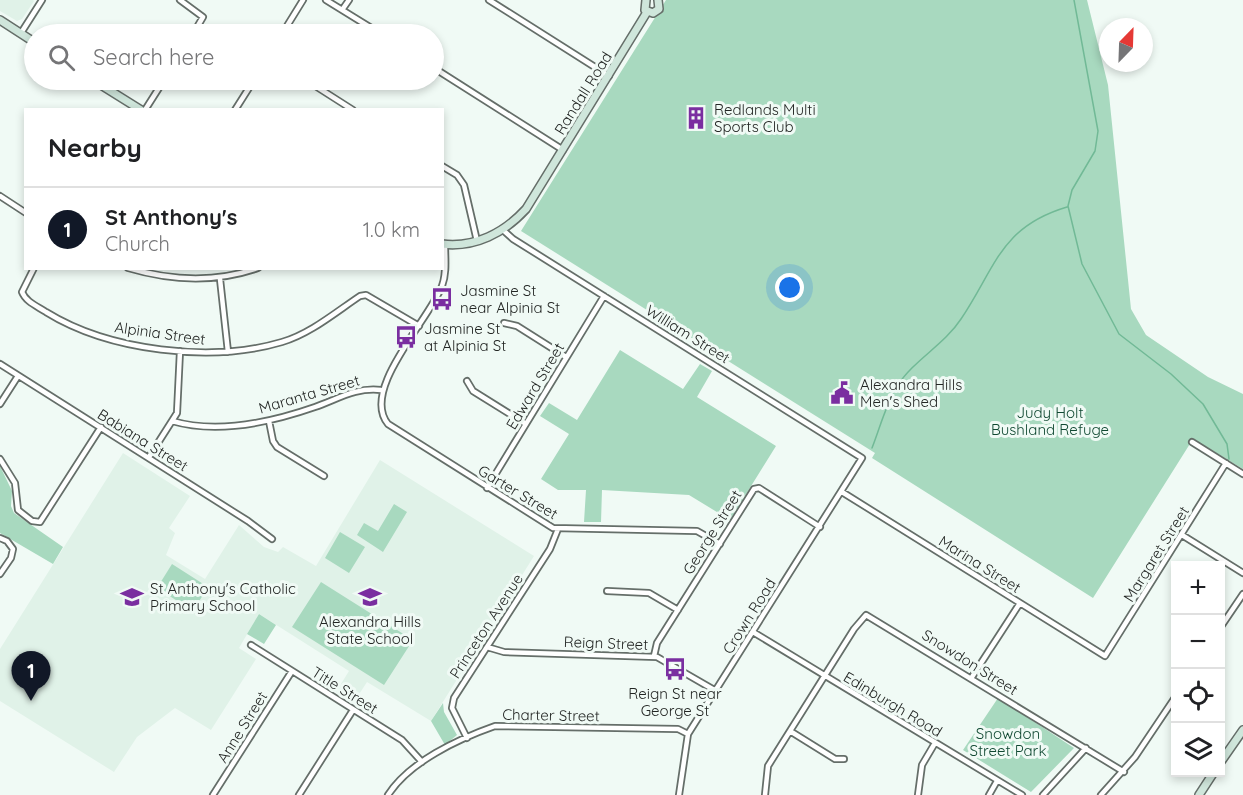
<!DOCTYPE html>
<meta charset="utf-8">
<style>
body{margin:0;font-family:Quicksand,sans-serif;background:#f2f2f2;color:#202124}
.controls{position:absolute;right:18px;bottom:18px;display:grid;overflow:hidden;border-radius:0px;box-shadow:0 3px 9px #0003}
.controls button{width:54px;height:54px;display:grid;place-items:center;padding:0;border:0;border-bottom:2px solid #e0e0e0;background:#fff;color:#202124;font:30px sans-serif}
.compass{position:absolute;left:1099px;top:18px;width:54px;height:54px;border-radius:50%;background:#fff;box-shadow:0 3px 9px #0003;rotate:23deg}
.you{position:absolute;left:790px;top:288px;width:21px;height:21px;margin:-15px;border:4px solid #fff;border-radius:50%;background:#1a73e8;box-shadow:0 0 0 9px #1a73e833}
.badge{display:grid;place-items:center;width:39px;height:39px;border-radius:50%;background:#111827;color:#fff;font-size:20px;font-weight:700}
.pin{position:absolute;translate:-50% -50px;filter:drop-shadow(0 2px 3px #0008)}
.pin::after{content:'';position:absolute;top:32px;width:21px;height:18px;background:inherit;clip-path:polygon(0 0,100% 0,50% 100%)}
.list{margin:0;padding:0;list-style:none}
h2{display:flex;justify-content:space-between;align-items:center;height:78px;margin:0;padding:0 24px;font-size:26px}
h2 small{font-size:20px;font-weight:400;color:#757577}
.list li{display:grid;grid-template-columns:39px 1fr auto;gap:18px;align-items:center;box-sizing:border-box;height:84px;padding:0 24px;border-top:2px solid #e0e0e0}
.list b{display:block;font-size:22px;white-space:nowrap}
.list p{margin:0;font-size:20px;white-space:nowrap;color:#757577}
.list em{font-size:20px;font-style:normal;color:#757577}
.icon{flex:none;width:33px;height:33px;fill:none;stroke:currentColor;stroke-width:2;stroke-linecap:round;stroke-linejoin:round}
.map{position:relative;flex:none;width:1243px;height:795px;overflow:hidden}
.search{position:absolute;background:#fff;box-shadow:0 3px 9px #0003;left:24px;top:24px;width:420px;height:66px;display:flex;align-items:center;gap:15px;box-sizing:border-box;padding:0 21px;border-radius:33px;color:#757577;font-size:22px}
.panel{position:absolute;background:#fff;box-shadow:0 3px 9px #0003;left:24px;top:108px;width:420px;height:162px;border-radius:0px}
.map>svg:first-child{display:block}
.built{fill:#e0f2e8}
.green{fill:#a8d9bf}
.lines{fill:none;stroke-linecap:round;stroke-linejoin:round}
.stream{stroke:#71b996;stroke-width:1.5}
.street-casing{stroke:#656e69;stroke-width:8}
.secondary-casing{stroke:#656e69;stroke-width:10}
.street{stroke:#fff;stroke-width:4.5}
.secondary{stroke:#cfe6db;stroke-width:7}
.labels{text-anchor:middle;dominant-baseline:central;stroke-width:6;stroke-linejoin:round;paint-order:stroke}
.street-label{font-size:15px;fill:#232624;stroke:#f0faf5}
.poi-label{font-size:15px;fill:#232624;stroke:#f0faf5;text-anchor:start}
.park-label{font-size:15px;fill:#104932;stroke:#f0faf5}
</style>
<div class="map">
<svg width="1243" height="795" viewBox="0 0 1243 795">
<rect width="100%" height="100%" fill="#f0faf5"/>
<path class="built" d="M 0,0 L 33,0 L 34,1 L 22,19 L 17,21 L 0,11 Z
M 123,453 L 190,496 L 169,528 L 175,533 L 166,555 L 205,579 L 239,525 L 264,547 L 278,552 L 283,547 L 316,566 L 380,460 L 534,556 L 431,721 L 367,682 L 354,702 L 336,692 L 349,671 L 259,614 L 239,648 L 256,659 L 211,730 L 175,708 L 137,737 L 114,772 L 0,701 L 0,649 Z"/>
<path class="green" d="M 666,0 L 1087,0 L 1108,85 L 1131,309 L 1146,335 L 1208,377 L 1243,394 L 1243,469 L 1193,439 L 1093,598 L 872,458 L 875,453 L 521,231 Z
M 620,350 L 683,389 L 700,364 L 712,371 L 697,397 L 776,446 L 730,520 L 689,495 L 602,490 L 601,522 L 584,522 L 586,490 L 558,490 L 541,479 L 569,434 L 540,416 L 549,403 L 577,420 Z
M 0,466 L 12,491 L 11,506 L 14,513 L 63,547 L 53,564 L 0,533 Z
M 394,504 L 407,512 L 383,552 L 357,535 L 364,523 L 378,531 Z
M 340,532 L 365,547 L 349,573 L 325,558 Z
M 172,564 L 208,587 L 193,611 L 157,588 Z
M 321,582 L 413,640 L 384,685 L 292,627 Z
M 259,614 L 276,625 L 264,644 L 247,634 Z
M 998,698 L 1074,748 L 1031,792 L 963,750 Z
M 443,703 L 444,712 L 457,735 L 445,745 L 431,721 Z"/>
<g class="lines">
<path class="stream" d="M 1074,0 L 1098,131 L 1095,151 L 1072,190 L 1068,206 L 1082,264 L 1119,334 L 1171,374 L 1203,404 L 1227,444 L 1229,459
M 872,448 C 880,428 886,403 898,385 C 914,360 944,345 961,319 C 996,267 1000,227 1067,207"/>
<g class="street-casing">
<path id="street" d="M 180,0 L 203,17 L 193,34
M 326,0 L 381,34
M 489,0 L 609,76
M 342,10 L 349,0
M 21,33 L 42,0
M 282,34 L 303,0
M 434,68 L 563,150
M 306,80 L 353,110
M 145,110 L 164,80
M 235,110 L 254,80
M 442,166 L 457,175 L 464,185 L 477,241
M 0,196 L 26,213
M 503,230 L 513,239 L 862,458 L 688,734 L 679,795
M 445,245 C 445,258 447,273 442,286 C 429,320 360,390 388,424 L 553,528 L 697,531 L 720,544
M 34,268 L 22,292 C 26,302 37,306 46,312 C 109,351 211,363 282,342 C 310,334 336,312 360,296 L 366,295 L 419,326
M 128,268 C 172,281 215,283 258,268
M 220,279 L 228,352
M 504,323 L 517,326 L 566,357
M 0,364 L 248,521 L 272,539
M 467,381 L 473,391 L 526,424
M 0,404 L 18,376
M 172,421 C 217,434 272,422 315,407 C 338,399 356,387 381,390
M 269,421 L 273,441 L 277,447 L 324,476
M 1192,442 L 1243,474
M 149,457 L 177,413 L 180,351
M 0,459 L 15,483 L 18,510 L 32,521 L 40,522 L 101,427
M 487,488 L 604,296
M 842,492 L 1105,656 L 1226,463
M 1182,535 L 1243,573
M 0,538 L 7,541 L 13,549 L 11,558 L 0,574
M 607,591 L 649,593 L 678,610
M 1220,628 L 1243,594
M 753,632 L 1022,795
M 251,645 L 402,740 L 422,762
M 487,647 L 504,652 L 657,657 L 716,691
M 654,656 L 657,643 L 754,489 L 759,488 L 820,527
M 972,677 L 1020,603
M 790,731 L 835,759 L 844,759
M 467,738 L 452,708 L 454,698 L 550,549 L 558,529
M 213,795 L 292,671
M 299,795 L 353,710
M 388,795 C 409,762 458,739 495,726 L 678,729 L 688,734
M 765,795 L 768,766 L 854,629 L 866,615 L 1124,772
M 918,795 L 922,765 L 935,743
M 989,795 L 997,781
M 1043,795 L 1086,748
M 1101,795 L 1135,757 L 1176,696"/>
</g>
<g class="secondary-casing">
<path id="secondary" d="M 646,0 L 645,10 L 653,13 L 659,9 L 658,0
M 0,20 L 34,42
M 93,80 L 141,110
M 442,244 C 475,248 504,233 526,209 L 647,12
M 1220,763 L 1243,730
M 1199,795 L 1214,772"/>
</g>
<use href="#street" class="street"/>
<use href="#secondary" class="secondary"/>
</g>
<defs>
<g id="building-bare" transform="scale(1.8)"><path d="M-4-6H4V6H1V3H-1V6H-4ZM-2.5-4.3h1.7v1.8h-1.7ZM.8-4.3h1.7v1.8H.8ZM-2.5-1h1.7V.8h-1.7ZM.8-1h1.7V.8H.8Z" fill="#7a2ea0" stroke="#f0faf5" stroke-width="2.5" paint-order="stroke"/></g>
<g id="bus-bare" transform="scale(1.8)"><path d="M-5-6H5V4H4V6H2V4H-2V6H-4V4H-5ZM-3.5-4V0h7V-4ZM-3.5 1.2v1.5H-2V1.2ZM2 1.2v1.5H3.5V1.2Z" fill="#7a2ea0" stroke="#f0faf5" stroke-width="2.5" paint-order="stroke"/></g>
<g id="civic-bare" transform="scale(1.8)"><path d="M-.6-6.5H3V-4.5H.6V-3L4-1V1h2V6H-6V1h2V-1L-.6-3ZM-1.2 2.5V6h2.4V2.5Z" fill="#7a2ea0" stroke="#f0faf5" stroke-width="2.5" paint-order="stroke"/></g>
<g id="school-bare" transform="scale(1.8)"><path d="M0-5L7-2L0 1L-7-2ZM-4 1L0 2.5L4 1V4Q0 6-4 4Z" fill="#7a2ea0" stroke="#f0faf5" stroke-width="2.5" paint-order="stroke"/></g>
</defs>
<g fill-rule="evenodd">
<use href="#building-bare" x="696" y="118"/>
<use href="#bus-bare" x="442" y="299"/>
<use href="#bus-bare" x="406" y="337"/>
<use href="#civic-bare" x="842" y="393"/>
<use href="#school-bare" x="132" y="597"/>
<use href="#school-bare" x="370" y="597"/>
<use href="#bus-bare" x="675" y="669"/>
</g>
<g class="labels">
<g class="street-label">
<text transform="translate(583 93) rotate(-58)">Randall Road</text>
<text transform="translate(160 333) rotate(8)">Alpinia Street</text>
<text transform="translate(688 334) rotate(32)">William Street</text>
<text transform="translate(535 386) rotate(-59)">Edward Street</text>
<text transform="translate(309 394) rotate(-16)">Maranta Street</text>
<text transform="translate(143 440) rotate(32)">Babiana Street</text>
<text transform="translate(518 492) rotate(31)">Garter Street</text>
<text transform="translate(712 532) rotate(-58)">George Street</text>
<text transform="translate(1156 554) rotate(-58)">Margaret Street</text>
<text transform="translate(980 564) rotate(32)">Marina Street</text>
<text transform="translate(749 616) rotate(-58)">Crown Road</text>
<text transform="translate(486 626) rotate(-57)">Princeton Avenue</text>
<text transform="translate(606 643) rotate(2)">Reign Street</text>
<text transform="translate(970 662) rotate(32)">Snowdon Street</text>
<text transform="translate(345 690) rotate(32)">Title Street</text>
<text transform="translate(893 704) rotate(31)">Edinburgh Road</text>
<text transform="translate(551 715) rotate(1)">Charter Street</text>
<text transform="translate(242 727) rotate(-58)">Anne Street</text>
</g>
<g class="poi-label">
<text x="714" y="109">Redlands Multi<tspan x="714" dy="17">Sports Club</tspan></text>
<text x="460" y="290">Jasmine St<tspan x="460" dy="17">near Alpinia St</tspan></text>
<text x="424" y="328">Jasmine St<tspan x="424" dy="17">at Alpinia St</tspan></text>
<text x="860" y="384">Alexandra Hills<tspan x="860" dy="17">Men's Shed</tspan></text>
<text x="150" y="588">St Anthony's Catholic<tspan x="150" dy="17">Primary School</tspan></text>
<text x="370" y="621" text-anchor="middle">Alexandra Hills<tspan x="370" dy="17">State School</tspan></text>
<text x="675" y="693" text-anchor="middle">Reign St near<tspan x="675" dy="17">George St</tspan></text>
</g>
<g class="park-label">
<text x="1050" y="412">Judy Holt<tspan x="1050" dy="17">Bushland Refuge</tspan></text>
<text x="1008" y="733">Snowdon<tspan x="1008" dy="17">Street Park</tspan></text>
</g>
</g>
</svg>
<div class="controls">
<button>+</button>
<button>−</button>
<button><svg class="icon" aria-label="locate" viewBox="0 0 24 24"><circle cx="12" cy="12" r="6"/><path d="M12 2v4M12 18v4M2 12h4M18 12h4"/></svg></button>
<button><svg class="icon" aria-label="layers" viewBox="0 0 24 24"><path d="M12 4l9 5-9 5-9-5zM3 14l9 5 9-5"/></svg></button>
</div>
<svg class="compass" viewBox="-18 -18 36 36"><path d="M0-13l5 13h-10z" fill="#e53935"/><path d="M0 13l5-13h-10z" fill="#757577"/></svg>
<div class="you"></div>
<div class="pin badge" style="left:31px;top:701px">1</div>
<div class="search"><svg class="icon" aria-label="search" viewBox="0 0 24 24"><circle cx="10" cy="10" r="6"/><path d="M15 15l6 6"/></svg>Search here</div>
<section class="panel">
<h2>Nearby<small></small></h2>
<ul class="list">
<li><span class="badge">1</span><div><b>St Anthony's</b><p>Church</p></div><em>1.0 km</em></li>
</ul>
</section>
</div>
